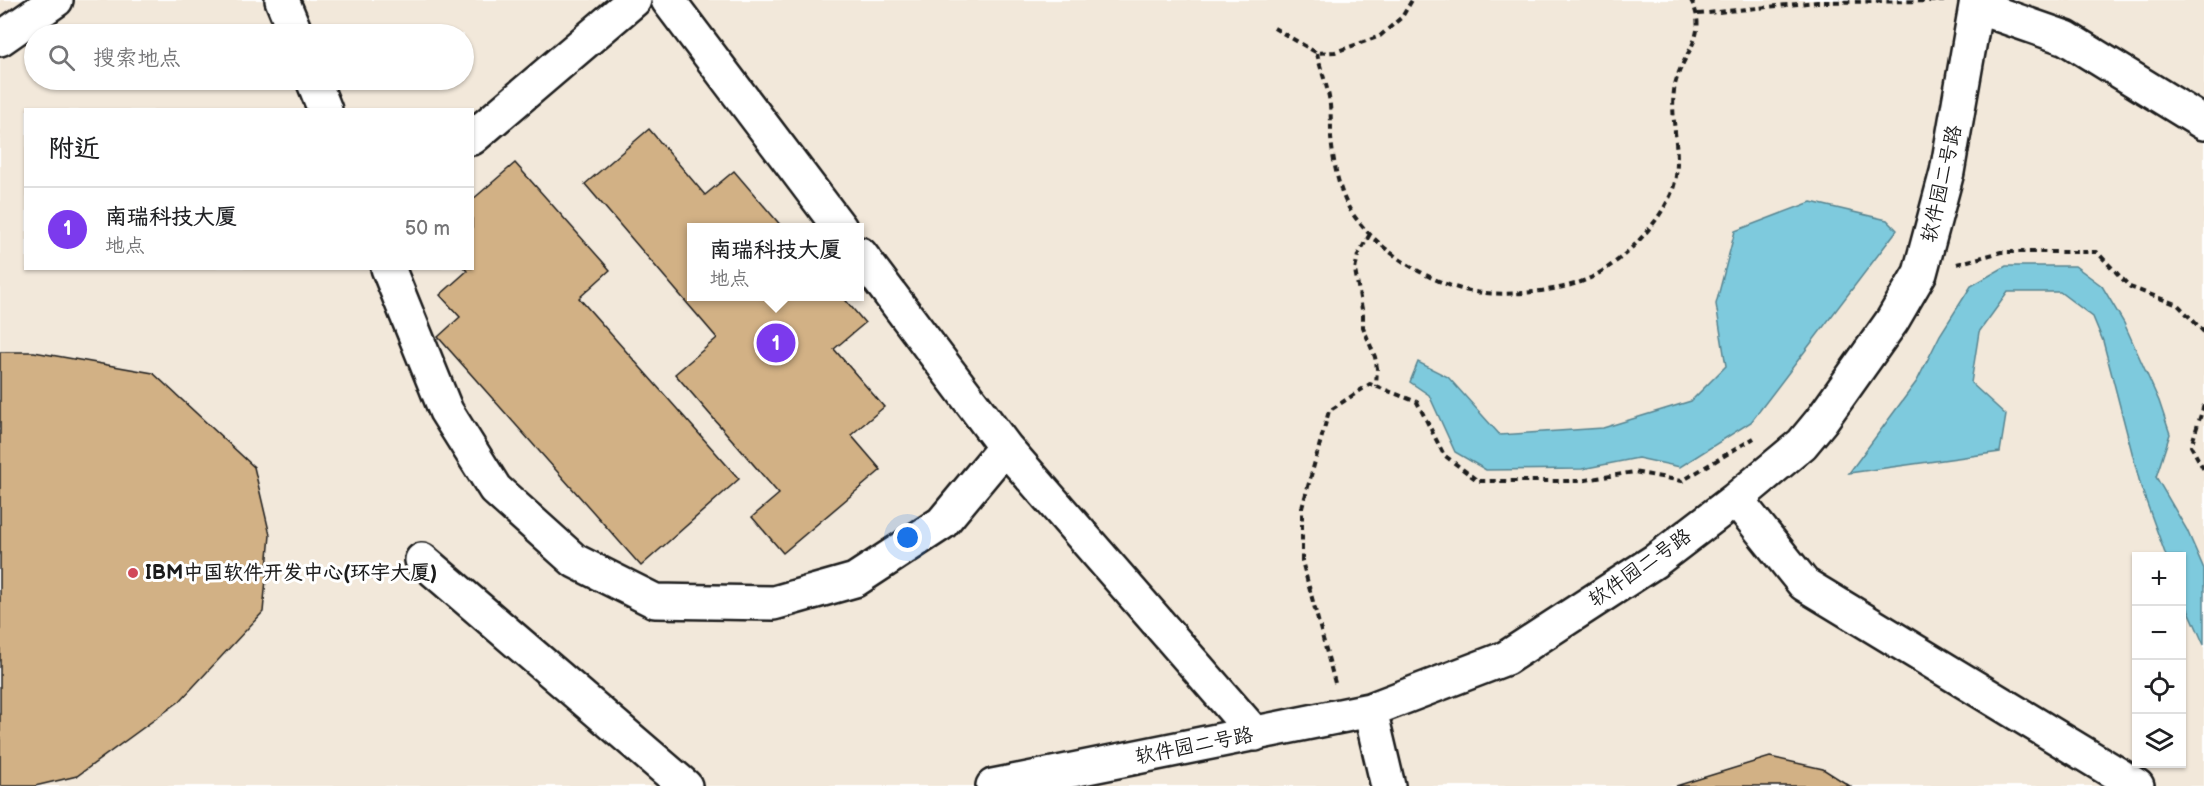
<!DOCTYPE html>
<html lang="zh">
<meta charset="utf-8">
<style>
body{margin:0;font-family:"Balsamiq Sans","LXGW WenKai TC",sans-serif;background:#f2f2f2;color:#202124}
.controls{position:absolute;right:18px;bottom:18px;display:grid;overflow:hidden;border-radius:0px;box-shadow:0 2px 4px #0004}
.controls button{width:54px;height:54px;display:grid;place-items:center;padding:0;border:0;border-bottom:2px solid #e0e0e0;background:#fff;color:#202124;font:30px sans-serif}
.you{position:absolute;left:908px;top:538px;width:21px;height:21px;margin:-15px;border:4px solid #fff;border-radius:50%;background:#1a73e8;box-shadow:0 0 0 9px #1a73e833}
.badge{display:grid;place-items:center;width:39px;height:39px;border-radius:50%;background:#7c3aed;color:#fff;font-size:20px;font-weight:700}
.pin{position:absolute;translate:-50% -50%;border:3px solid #fff;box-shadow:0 2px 6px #0006}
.popup{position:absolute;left:687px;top:223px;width:177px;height:78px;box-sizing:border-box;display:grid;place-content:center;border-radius:0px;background:#fff;filter:drop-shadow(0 2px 4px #0005);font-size:20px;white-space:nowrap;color:#757577}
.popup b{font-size:22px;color:#202124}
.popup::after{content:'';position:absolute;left:50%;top:100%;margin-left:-12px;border:12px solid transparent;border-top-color:#fff}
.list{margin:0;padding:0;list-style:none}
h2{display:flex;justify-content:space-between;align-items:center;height:78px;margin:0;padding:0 24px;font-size:26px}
h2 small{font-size:20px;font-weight:400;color:#757577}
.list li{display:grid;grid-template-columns:39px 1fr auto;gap:18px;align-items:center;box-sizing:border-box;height:84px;padding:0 24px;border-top:2px solid #e0e0e0}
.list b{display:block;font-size:22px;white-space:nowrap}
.list p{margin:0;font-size:20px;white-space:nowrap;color:#757577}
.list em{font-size:20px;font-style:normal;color:#757577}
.icon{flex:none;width:33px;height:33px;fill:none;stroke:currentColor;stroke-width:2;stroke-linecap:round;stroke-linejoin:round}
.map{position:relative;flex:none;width:2204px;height:786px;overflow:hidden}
.search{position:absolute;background:#fff;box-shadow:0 2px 4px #0004;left:24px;top:24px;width:450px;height:66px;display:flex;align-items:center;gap:15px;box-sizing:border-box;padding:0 21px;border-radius:33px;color:#757577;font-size:22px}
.panel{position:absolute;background:#fff;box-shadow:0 2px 4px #0004;left:24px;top:108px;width:450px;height:162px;border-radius:0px}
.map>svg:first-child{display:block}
.built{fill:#f2e8da;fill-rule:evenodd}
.water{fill:#7ecadd;stroke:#578490;stroke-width:1.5}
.building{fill:#d2b185;stroke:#1c1c1c;stroke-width:1.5}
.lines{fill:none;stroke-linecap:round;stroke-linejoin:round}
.minor-casing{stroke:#1c1c1c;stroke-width:38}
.path{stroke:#1c1c1c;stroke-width:4;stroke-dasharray:6 4.5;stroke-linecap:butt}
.minor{stroke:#fff;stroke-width:33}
.poi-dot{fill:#d1495b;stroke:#fff;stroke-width:2}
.labels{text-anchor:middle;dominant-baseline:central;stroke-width:6;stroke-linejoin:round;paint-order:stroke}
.street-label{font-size:20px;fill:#1c1c1c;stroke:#fff}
.poi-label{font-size:20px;font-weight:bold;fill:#1c1c1c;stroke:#fff;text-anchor:start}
</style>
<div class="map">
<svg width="2204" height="786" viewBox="0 0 2204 786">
<rect width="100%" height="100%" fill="#fff"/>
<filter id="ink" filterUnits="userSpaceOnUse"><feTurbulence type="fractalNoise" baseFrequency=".0167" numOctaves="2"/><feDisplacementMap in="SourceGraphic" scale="12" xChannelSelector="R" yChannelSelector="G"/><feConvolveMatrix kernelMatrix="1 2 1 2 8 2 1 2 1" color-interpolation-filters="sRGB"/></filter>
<g filter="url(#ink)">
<path class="built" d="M 0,0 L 2204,0 L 2204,786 L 0,786 ZM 34,34 L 464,34 L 464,80 L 34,80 ZM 26,110 L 472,110 L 472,268 L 26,268 ZM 692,228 L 860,228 L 860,296 L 692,296 ZM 2136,556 L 2182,556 L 2182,764 L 2136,764 Z"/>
<path class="water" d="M 1811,202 L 1887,220 L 1897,230 L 1751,422 L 1680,467 L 1638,458 L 1582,469 L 1486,470 L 1455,452 L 1429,395 L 1410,382 L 1418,362 L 1448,377 L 1500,435 L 1603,428 L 1691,401 L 1726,366 L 1716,304 L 1735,231 Z
M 2006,266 L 2075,266 L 2102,286 L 2124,323 L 2159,401 L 2170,434 L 2156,477 L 2187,530 L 2204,569 L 2204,645 L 2182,595 L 2182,556 L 2166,556 L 2141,487 L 2103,341 L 2093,317 L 2060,292 L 2008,292 L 1979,332 L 1971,383 L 2006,415 L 2000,452 L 1849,473 L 1917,381 L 1940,335 L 1971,286 Z"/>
<path class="building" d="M 649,129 L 705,195 L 734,171 L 783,228 L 692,228 L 692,296 L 842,296 L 865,323 L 834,349 L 884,407 L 851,435 L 881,470 L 783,553 L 752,517 L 779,494 L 675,374 L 717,338 L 585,184 Z
M 515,163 L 610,270 L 579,298 L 739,479 L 641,566 L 438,337 L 460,317 L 440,295 L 467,271 L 464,268 L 472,268 L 472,200 Z
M 0,352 L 34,352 L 153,373 L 254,467 L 270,535 L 263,612 L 180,701 L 77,776 L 35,786 L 0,786 Z
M 1770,757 L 1823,769 L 1850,786 L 1676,786 Z"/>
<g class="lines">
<g class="minor-casing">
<path id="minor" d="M 282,0 L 296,34
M 668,0 L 840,228
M 1977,7 L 2066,38 L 2204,123
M 0,39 L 56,0
M 313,80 L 325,110
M 472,138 L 634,0
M 860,254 L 1005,447 L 1255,734
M 388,268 L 446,411 L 495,489 L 575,561 L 655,601 L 774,603 L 855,580 L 942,523 L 1005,447
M 1736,499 L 1804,584 L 2137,786
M 422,560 L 685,786
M 1370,710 L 1388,786
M 993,786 L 1370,710 L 1506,658 L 1655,561 L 1736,499 L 1802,444 L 1821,421 L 1892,321 L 1920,273 L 1947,172 L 1977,0"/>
</g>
<path class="path" d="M 1698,14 L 1817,2 L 1944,1
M 1274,28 L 1317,53 L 1335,52 L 1380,36 L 1402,17 L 1412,0
M 1317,53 C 1320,68 1326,82 1329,97 C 1331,110 1331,124 1331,138 C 1333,160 1338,188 1349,208 C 1370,244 1421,278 1461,289 C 1494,298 1546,293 1578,283 C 1615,271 1660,225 1673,189 C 1684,155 1668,119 1675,85 C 1682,52 1710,37 1691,0
M 1370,234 L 1358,255 L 1355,270 L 1363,315 L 1363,327 L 1375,357 L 1377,368 L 1376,386
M 1957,264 L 2001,252 L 2097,252 L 2130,287 L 2178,305 L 2204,332
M 2204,405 L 2191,446 L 2204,470
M 1335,683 L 1302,561 L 1302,508 L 1329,411 L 1370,384 L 1417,402 L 1444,455 L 1478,481 L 1580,481 L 1634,472 L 1682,481 L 1754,438"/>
<use href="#minor" class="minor"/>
</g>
</g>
<circle class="poi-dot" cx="133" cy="573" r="6"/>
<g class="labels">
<g class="street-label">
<text transform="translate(1942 184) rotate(-77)">软件园二号路</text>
<text transform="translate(1640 568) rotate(-35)">软件园二号路</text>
<text transform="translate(1194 746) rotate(-11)">软件园二号路</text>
</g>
<g class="poi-label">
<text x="145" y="573">IBM中国软件开发中心(环宇大厦)</text>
</g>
</g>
</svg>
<div class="controls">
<button>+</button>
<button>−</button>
<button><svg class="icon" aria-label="locate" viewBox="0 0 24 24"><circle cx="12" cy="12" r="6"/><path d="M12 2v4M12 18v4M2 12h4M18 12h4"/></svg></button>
<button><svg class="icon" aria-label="layers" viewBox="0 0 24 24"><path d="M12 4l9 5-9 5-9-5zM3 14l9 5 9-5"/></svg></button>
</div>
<div class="you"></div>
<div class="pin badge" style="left:776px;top:343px">1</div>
<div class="popup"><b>南瑞科技大厦</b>地点</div>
<div class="search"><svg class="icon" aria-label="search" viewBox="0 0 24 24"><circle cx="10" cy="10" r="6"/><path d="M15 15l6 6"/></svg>搜索地点</div>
<section class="panel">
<h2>附近<small></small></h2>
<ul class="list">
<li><span class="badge">1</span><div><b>南瑞科技大厦</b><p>地点</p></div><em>50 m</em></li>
</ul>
</section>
</div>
